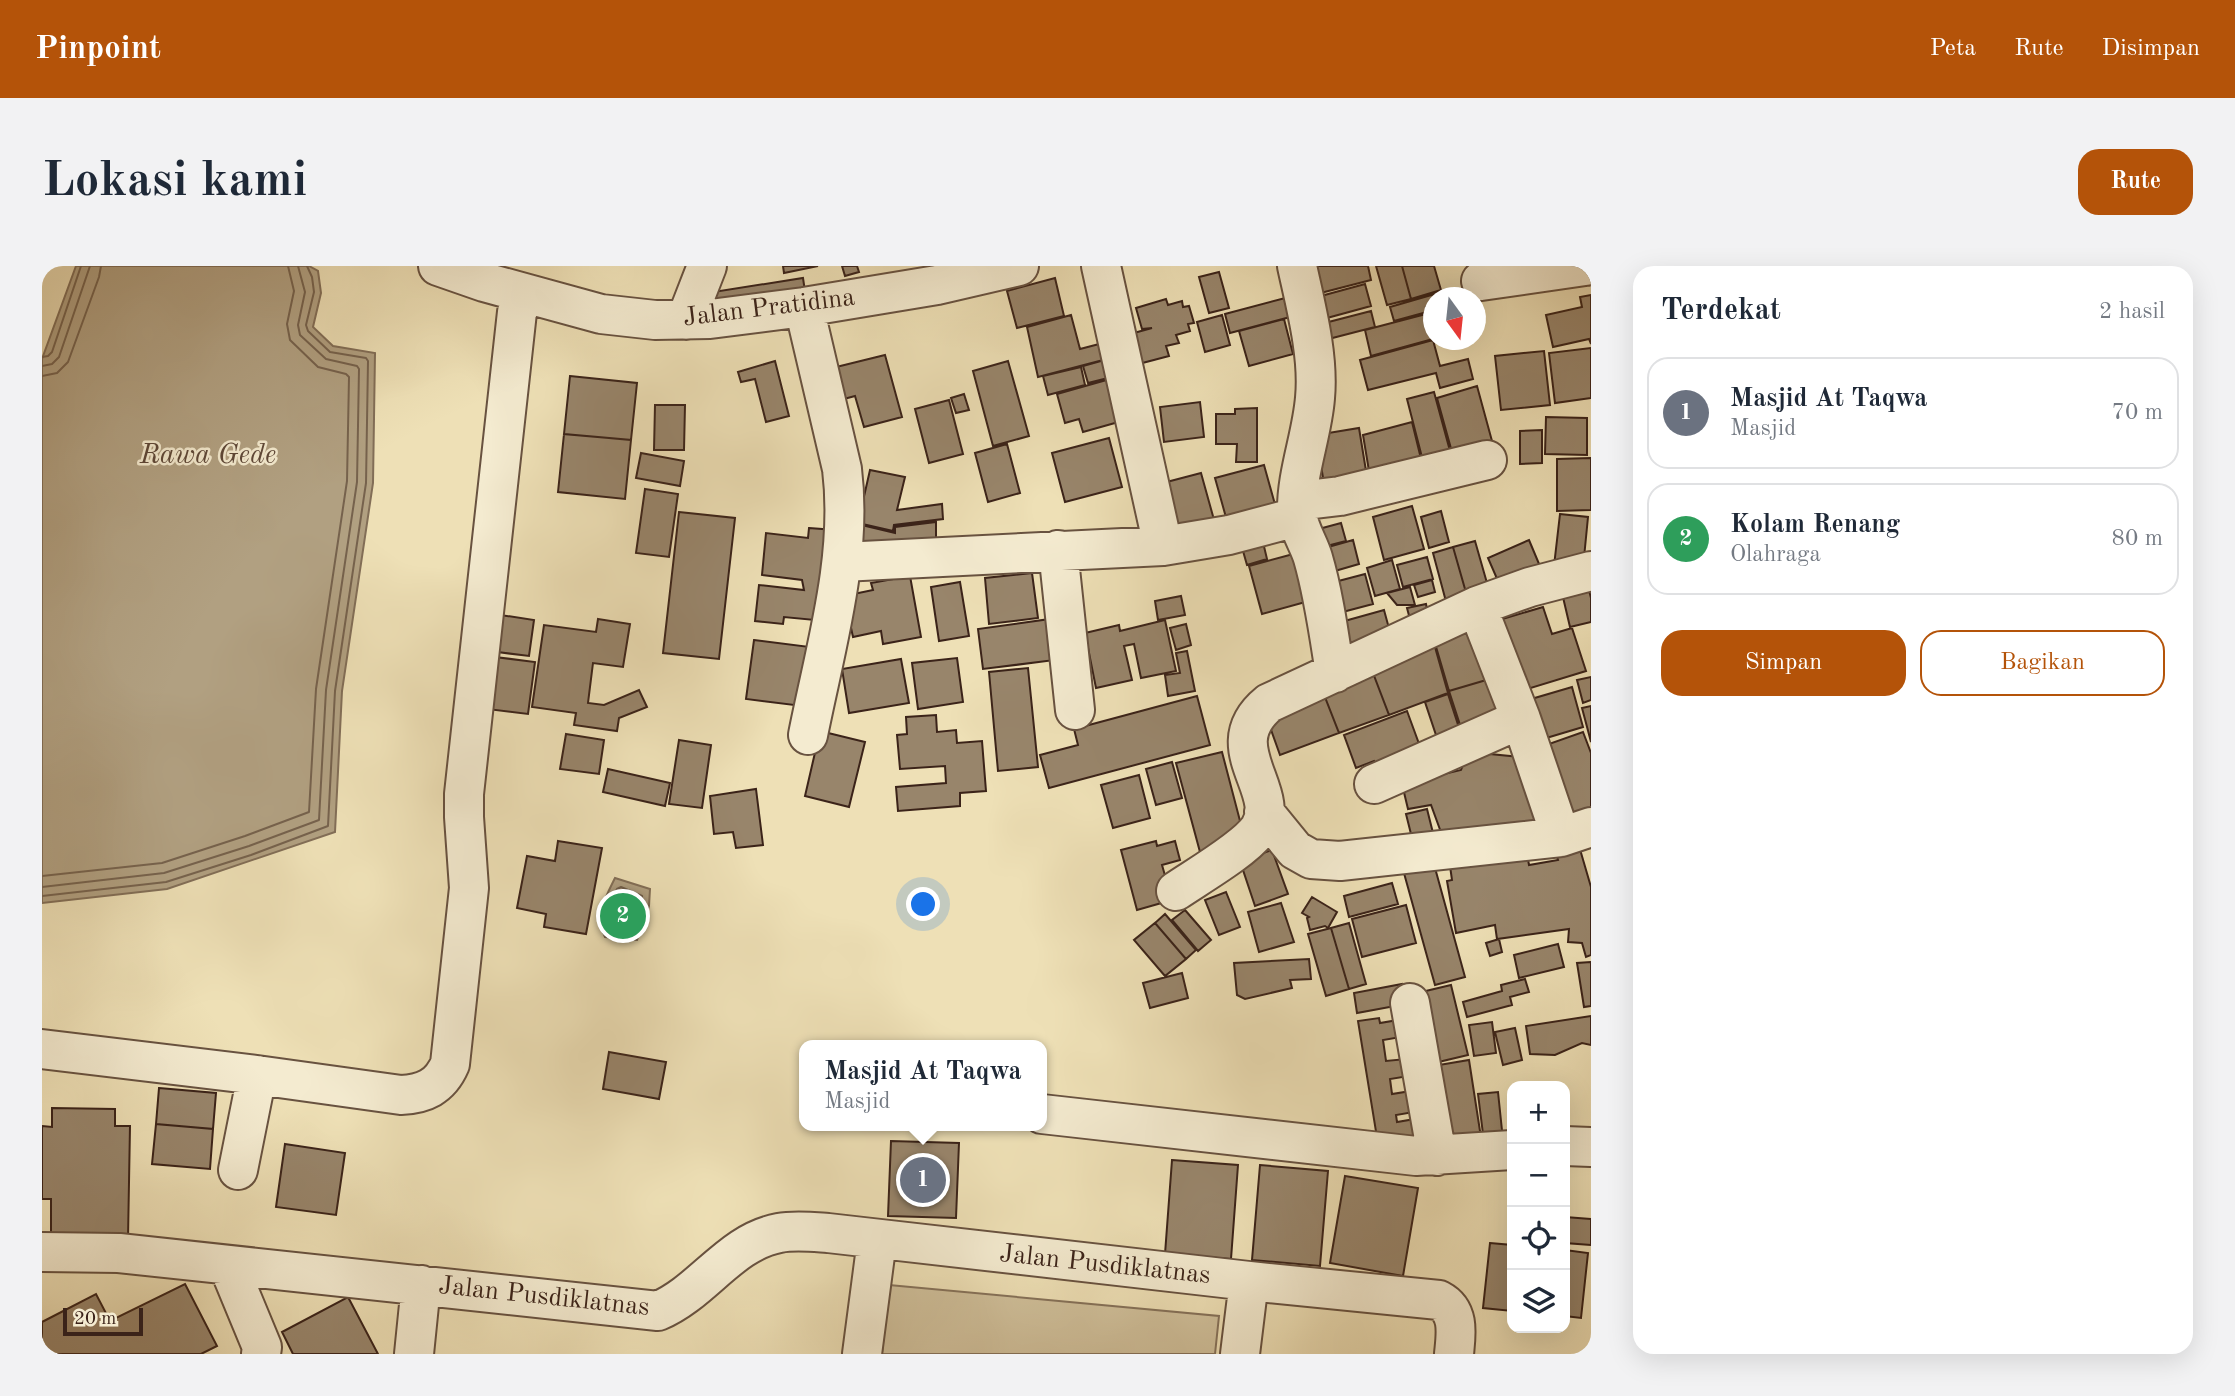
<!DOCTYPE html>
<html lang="id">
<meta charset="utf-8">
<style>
body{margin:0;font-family:"Old Standard TT",serif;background:#f2f2f3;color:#1f2937}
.controls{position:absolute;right:21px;bottom:21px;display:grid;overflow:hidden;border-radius:14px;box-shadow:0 7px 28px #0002}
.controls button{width:63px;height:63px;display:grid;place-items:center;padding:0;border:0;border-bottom:2px solid #e0e1e3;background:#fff;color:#1f2937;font:35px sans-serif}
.compass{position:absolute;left:1381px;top:21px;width:63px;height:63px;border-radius:50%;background:#fff;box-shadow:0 7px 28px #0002;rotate:165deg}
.scale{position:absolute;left:21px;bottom:18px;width:80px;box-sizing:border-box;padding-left:7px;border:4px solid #3b2319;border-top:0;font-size:19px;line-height:24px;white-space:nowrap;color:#3b2319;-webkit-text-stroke:5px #f4ebd0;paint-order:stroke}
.you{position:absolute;left:882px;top:639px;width:24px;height:24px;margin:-18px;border:5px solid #fff;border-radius:50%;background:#1a73e8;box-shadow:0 0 0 10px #1a73e833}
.badge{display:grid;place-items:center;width:46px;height:46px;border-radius:50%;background:#b45309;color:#fff;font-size:23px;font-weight:700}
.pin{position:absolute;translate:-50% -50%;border:4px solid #fff;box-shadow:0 2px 7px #0006}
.popup{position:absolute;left:757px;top:774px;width:248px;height:91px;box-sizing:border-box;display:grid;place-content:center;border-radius:14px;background:#fff;filter:drop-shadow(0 2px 5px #0005);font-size:23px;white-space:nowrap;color:#747a83}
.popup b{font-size:26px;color:#1f2937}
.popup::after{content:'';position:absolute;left:50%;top:100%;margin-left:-14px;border:14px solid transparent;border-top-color:#fff}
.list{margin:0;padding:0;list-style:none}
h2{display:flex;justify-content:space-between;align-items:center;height:91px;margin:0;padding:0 28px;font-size:30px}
h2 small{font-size:23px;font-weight:400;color:#747a83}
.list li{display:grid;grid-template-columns:46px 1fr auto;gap:21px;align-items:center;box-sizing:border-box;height:112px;margin:0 14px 14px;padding:0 14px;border:2px solid #e0e1e3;border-radius:21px}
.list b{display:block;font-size:26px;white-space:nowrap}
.list p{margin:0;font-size:23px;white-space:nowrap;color:#747a83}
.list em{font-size:23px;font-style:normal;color:#747a83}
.actions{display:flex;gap:14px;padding:21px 28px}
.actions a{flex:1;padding:16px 0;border:2px solid #b45309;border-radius:21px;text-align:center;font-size:24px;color:#b45309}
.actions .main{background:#b45309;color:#fff}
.icon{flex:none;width:38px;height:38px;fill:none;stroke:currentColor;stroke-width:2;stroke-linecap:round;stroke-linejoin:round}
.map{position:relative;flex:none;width:1549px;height:1088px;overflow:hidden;border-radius:21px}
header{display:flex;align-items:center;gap:42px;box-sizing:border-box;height:98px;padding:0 35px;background:#b45309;color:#fff}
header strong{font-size:33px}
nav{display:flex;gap:38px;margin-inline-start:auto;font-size:24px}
.intro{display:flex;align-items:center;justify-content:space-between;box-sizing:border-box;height:168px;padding:0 42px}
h1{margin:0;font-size:49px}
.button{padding:18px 32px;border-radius:21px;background:#b45309;color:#fff;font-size:24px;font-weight:700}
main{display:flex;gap:42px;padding:0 42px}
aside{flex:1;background:#fff;border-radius:21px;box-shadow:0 7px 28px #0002}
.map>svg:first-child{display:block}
.green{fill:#d0c09b;stroke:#86725a;stroke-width:2}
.water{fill:#b1a081;stroke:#826e57;stroke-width:2}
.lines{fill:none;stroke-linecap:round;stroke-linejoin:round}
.shore{stroke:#76624d;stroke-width:2}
.building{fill:#98856b;stroke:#3b2319;stroke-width:2}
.minor-casing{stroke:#685240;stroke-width:42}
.minor{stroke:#f4ebd0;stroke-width:38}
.labels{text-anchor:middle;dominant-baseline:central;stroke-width:5;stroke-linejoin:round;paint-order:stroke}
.street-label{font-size:26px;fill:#3b2319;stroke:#f4ebd0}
.water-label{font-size:28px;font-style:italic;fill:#5e4838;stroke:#f4ebd0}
</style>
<header>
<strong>Pinpoint</strong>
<nav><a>Peta</a><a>Rute</a><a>Disimpan</a></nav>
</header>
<div class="intro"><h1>Lokasi kami</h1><a class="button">Rute</a></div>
<main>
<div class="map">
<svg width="1549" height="1088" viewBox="0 0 1549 1088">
<rect width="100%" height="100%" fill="#eee0b6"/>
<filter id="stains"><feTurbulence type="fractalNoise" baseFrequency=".00286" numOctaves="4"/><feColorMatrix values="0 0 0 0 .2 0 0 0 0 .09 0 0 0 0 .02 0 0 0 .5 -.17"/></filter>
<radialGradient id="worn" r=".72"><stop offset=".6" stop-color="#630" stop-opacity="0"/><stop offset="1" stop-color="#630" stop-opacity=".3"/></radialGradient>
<path class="green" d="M 847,1019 L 1177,1050 L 1173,1088 L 840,1088 Z"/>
<path class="water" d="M 34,0 L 267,0 L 276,5 L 279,27 L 271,61 L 291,80 L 333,87 L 331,217 L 300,425 L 293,566 L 125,623 L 0,637 L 0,93 Z
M 573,612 L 608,623 L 607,640 L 595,674 L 563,671 C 553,649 563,632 573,612 Z"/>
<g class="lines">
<path class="shore" d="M 0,91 L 6,90 L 10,86 L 39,0
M 0,100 L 10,98 L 17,91 L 48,0
M 0,110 L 15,107 L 26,96 L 57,11 L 59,0
M 0,610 L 120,597 L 203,570 L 267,546 L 274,423 L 305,215 L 307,111 L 304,108 L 276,101 L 248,74 L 245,58 L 252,25 L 246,0
M 0,621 L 122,607 L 207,580 L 277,554 L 284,424 L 315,216 L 317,103 L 315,100 L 284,93 L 258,69 L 256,59 L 263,26 L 256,0
M 579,621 L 600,630 L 600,640 L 589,667 L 569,665 C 560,652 569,636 575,623 Z
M 0,630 L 124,616 L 209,589 L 286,560 L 293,425 L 324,217 L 326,95 L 324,92 L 288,86 L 266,65 L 264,59 L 272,26 L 270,11 L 265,0"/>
</g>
<path class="building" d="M 741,0 L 776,0 L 742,7 Z
M 800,0 L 815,0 L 817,6 L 803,10 Z
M 1261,0 L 1326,0 L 1329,14 L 1267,30 Z
M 1334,0 L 1360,0 L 1369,33 L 1345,39 Z
M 1360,0 L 1392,0 L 1399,24 L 1369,33 Z
M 1177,6 L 1187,42 L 1167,47 L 1157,11 Z
M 761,12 L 764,32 L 684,39 L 665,27 Z
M 1013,12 L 1022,50 L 975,62 L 965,25 Z
M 1323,18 L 1329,40 L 1274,55 L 1268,33 Z
M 1410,23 L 1412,32 L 1392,32 L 1392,39 L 1384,41 L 1385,46 L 1352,55 L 1348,41 Z
M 1549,29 L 1549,78 L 1547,73 L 1511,81 L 1504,49 L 1540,41 L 1538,31 Z
M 1247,31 L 1252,50 L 1188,67 L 1183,48 Z
M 1124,33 L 1126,39 L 1140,35 L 1141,41 L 1147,40 L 1152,57 L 1146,58 L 1148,65 L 1134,69 L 1137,77 L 1124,80 L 1127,90 L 1089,100 L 1081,70 L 1110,62 L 1100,63 L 1094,42 Z
M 1329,45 L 1333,61 L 1275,76 L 1271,60 Z
M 1392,46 L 1392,69 L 1391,69 L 1385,48 Z
M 1384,48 L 1391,73 L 1329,90 L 1323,64 Z
M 1029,49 L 1038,83 L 1061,77 L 1065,93 L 996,111 L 985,61 Z
M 1180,49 L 1188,79 L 1163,86 L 1155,56 Z
M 1242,53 L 1251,88 L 1207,100 L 1197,65 Z
M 1391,74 L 1398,100 L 1426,93 L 1431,113 L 1398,122 L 1394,107 L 1326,124 L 1318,94 Z
M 1549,82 L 1549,132 L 1513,137 L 1507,87 Z
M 1502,85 L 1508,139 L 1459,144 L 1453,90 Z
M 843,89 L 860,151 L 822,161 L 813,130 L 787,137 L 778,105 Z
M 1066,93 L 1070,111 L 1046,117 L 1041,100 Z
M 733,95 L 747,150 L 724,156 L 713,113 L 699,116 L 696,106 Z
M 966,95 L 987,170 L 951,180 L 931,105 Z
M 1039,101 L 1043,119 L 1006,129 L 1001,110 Z
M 528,110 L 595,117 L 589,174 L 522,168 Z
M 1068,113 L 1080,155 L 1041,166 L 1037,153 L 1023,157 L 1015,128 Z
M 1435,120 L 1453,186 L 1413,197 L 1395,132 Z
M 1392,126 L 1411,196 L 1383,203 L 1365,133 Z
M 922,128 L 927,144 L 914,147 L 909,132 Z
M 907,134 L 921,188 L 887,197 L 873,143 Z
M 1158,136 L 1162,171 L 1122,176 L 1118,141 Z
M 613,139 L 643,139 L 642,184 L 612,184 Z
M 1215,142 L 1215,196 L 1194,196 L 1195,178 L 1174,178 L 1174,148 L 1193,148 L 1193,143 Z
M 1504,151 L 1545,152 L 1545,189 L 1503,188 Z
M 1370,156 L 1382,205 L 1328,211 L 1321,169 Z
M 1317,162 L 1326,217 L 1283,224 L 1274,169 Z
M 1500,164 L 1500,197 L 1478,198 L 1478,165 Z
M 522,168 L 589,174 L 583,233 L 516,226 Z
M 1067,172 L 1080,221 L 1023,236 L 1010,187 Z
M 965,178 L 978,227 L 946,236 L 933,187 Z
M 599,187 L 642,195 L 638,220 L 594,212 Z
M 1549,192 L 1549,244 L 1515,245 L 1515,193 Z
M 1222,199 L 1234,242 L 1185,255 L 1173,212 Z
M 828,204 L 863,211 L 855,244 L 900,238 L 901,253 L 852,259 L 851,265 L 816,257 Z
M 1159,207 L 1174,261 L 1132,272 L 1117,218 Z
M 603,223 L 636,228 L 627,291 L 594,287 Z
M 1370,240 L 1382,283 L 1342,294 L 1331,251 Z
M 1399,245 L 1407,276 L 1387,282 L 1379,251 Z
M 637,246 L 693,252 L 677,393 L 621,387 Z
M 1518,248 L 1546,251 L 1541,302 L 1512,300 Z
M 807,256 L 853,267 L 853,261 L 894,256 L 894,285 L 855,284 L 803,272 Z
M 1299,257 L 1304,275 L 1277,282 L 1273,264 Z
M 767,262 L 793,264 L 783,355 L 742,351 L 741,358 L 713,355 L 717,319 L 762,324 L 760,314 L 720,309 L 724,267 L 766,272 Z
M 1220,272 L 1225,293 L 1205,299 L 1199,278 Z
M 1311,274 L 1317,298 L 1286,307 L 1279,283 Z
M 1487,274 L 1500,305 L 1459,322 L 1446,292 Z
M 1433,275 L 1449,331 L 1427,337 L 1411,281 Z
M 1411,281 L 1427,337 L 1406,343 L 1391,287 Z
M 1255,287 L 1267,335 L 1220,348 L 1207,300 Z
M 1385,291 L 1391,313 L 1361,321 L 1355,299 Z
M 1350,294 L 1358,323 L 1333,330 L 1325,302 Z
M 990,307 L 996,352 L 947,358 L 943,312 Z
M 1323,308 L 1331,338 L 1293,348 L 1285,318 Z
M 868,310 L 879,371 L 841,378 L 839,365 L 811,371 L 802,330 L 831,324 L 829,317 Z
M 1390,314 L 1393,326 L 1376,331 L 1372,319 Z
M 918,316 L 927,370 L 897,375 L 889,321 Z
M 1546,320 L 1549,332 L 1549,356 L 1528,361 L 1520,327 Z
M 1368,321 L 1373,339 L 1355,339 L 1345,327 Z
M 1139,330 L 1143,349 L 1116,354 L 1113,335 Z
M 1384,338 L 1387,353 L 1369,357 L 1365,342 Z
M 1501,341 L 1510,368 L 1530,362 L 1544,405 L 1479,425 L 1457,354 Z
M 1342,344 L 1351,377 L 1308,389 L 1299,356 Z
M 452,348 L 492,354 L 487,390 L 447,385 Z
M 556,353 L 588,358 L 581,401 L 551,397 L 546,437 L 562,439 L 597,424 L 605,441 L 577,452 L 575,465 L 532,459 L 534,447 L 490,441 L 502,359 L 554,366 Z
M 1008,353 L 1013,394 L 941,403 L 936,363 Z
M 1123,354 L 1134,405 L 1099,412 L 1092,378 L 1082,380 L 1090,414 L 1054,422 L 1043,367 L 1077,359 L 1078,365 Z
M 1144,358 L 1149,379 L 1134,384 L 1128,362 Z
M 1436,360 L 1451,412 L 1407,425 L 1392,374 Z
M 712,374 L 768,381 L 760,440 L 704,433 Z
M 1391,374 L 1406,427 L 1347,449 L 1331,407 Z
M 1145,385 L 1153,425 L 1126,430 L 1123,409 L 1138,407 L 1134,387 Z
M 453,391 L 493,396 L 486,448 L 445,443 Z
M 915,392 L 921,436 L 876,443 L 870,397 Z
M 859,393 L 867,437 L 807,447 L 800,403 Z
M 986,402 L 996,501 L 956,505 L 947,406 Z
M 1331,407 L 1347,449 L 1297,467 L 1281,426 Z
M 1549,411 L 1549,434 L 1541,437 L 1535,414 Z
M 1451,412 L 1464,451 L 1420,465 L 1407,425 Z
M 1530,421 L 1541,461 L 1491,476 L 1479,436 Z
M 1281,426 L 1297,467 L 1238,489 L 1223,447 Z
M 1406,428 L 1421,474 L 1398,481 L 1383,436 Z
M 1155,430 L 1168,479 L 1007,522 L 998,489 L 1036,479 L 1032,463 Z
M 1549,440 L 1549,476 L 1540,442 Z
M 1365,445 L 1380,486 L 1335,502 L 1332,495 L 1314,502 L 1302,469 Z
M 894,449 L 895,466 L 914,464 L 915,477 L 940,475 L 944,525 L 918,527 L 918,540 L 856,545 L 854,521 L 904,517 L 903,500 L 858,503 L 855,469 L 865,468 L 864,451 Z
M 778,465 L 823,476 L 807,541 L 763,530 Z
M 1541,466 L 1549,487 L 1549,551 L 1532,558 L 1504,479 Z
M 524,468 L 562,474 L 557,508 L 518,503 Z
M 637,474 L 669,479 L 660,542 L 627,538 Z
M 1442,479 L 1448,488 L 1478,491 L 1507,567 L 1404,580 L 1389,539 L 1366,543 L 1360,518 L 1419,504 L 1426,486 Z
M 1180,486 L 1203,574 L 1158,586 L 1134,497 Z
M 1130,496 L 1140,532 L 1114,539 L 1104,503 Z
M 566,503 L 628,517 L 623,540 L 561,526 Z
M 1097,509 L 1108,552 L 1071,562 L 1059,519 Z
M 714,523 L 721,579 L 694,582 L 691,566 L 672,568 L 668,530 Z
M 1385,543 L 1393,575 L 1372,580 L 1364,548 Z
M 1535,573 L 1549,621 L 1549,689 L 1544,691 L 1540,677 L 1526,676 L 1527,663 L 1455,673 L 1453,659 L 1414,667 L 1405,615 L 1410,614 L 1408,600 L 1485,588 L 1487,599 L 1516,594 L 1512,580 Z
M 516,575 L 560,582 L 544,668 L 502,661 L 504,648 L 475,642 L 485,590 L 513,595 Z
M 1114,575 L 1115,580 L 1133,575 L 1138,594 L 1120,599 L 1130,634 L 1095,644 L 1079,584 Z
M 1230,584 L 1246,628 L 1213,640 L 1198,595 Z
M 1390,591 L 1423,711 L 1393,719 L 1360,600 Z
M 1350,617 L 1356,638 L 1307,651 L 1302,630 Z
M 1184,626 L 1198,661 L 1177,669 L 1163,634 Z
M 1270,631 L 1295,646 L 1286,662 L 1283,660 L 1268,664 L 1265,652 L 1267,651 L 1260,647 Z
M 1239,637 L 1252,676 L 1217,686 L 1206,646 Z
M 1364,639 L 1374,677 L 1320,691 L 1310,653 Z
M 1143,644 L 1169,674 L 1156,685 L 1130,654 Z
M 1123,648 L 1154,684 L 1144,693 L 1113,657 Z
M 1113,657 L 1144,693 L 1123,710 L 1092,674 Z
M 1307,657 L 1324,718 L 1307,723 L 1289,662 Z
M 1289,662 L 1307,723 L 1284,730 L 1266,668 Z
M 1457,673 L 1460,686 L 1448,690 L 1444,677 Z
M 1516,678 L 1522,701 L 1477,712 L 1472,689 Z
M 1267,693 L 1269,713 L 1248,714 L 1250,722 L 1203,733 L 1195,729 L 1192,697 Z
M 1549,696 L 1549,740 L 1542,741 L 1535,697 Z
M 1140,707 L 1146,732 L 1108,742 L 1101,717 Z
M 1483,713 L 1487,726 L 1468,731 L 1470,739 L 1425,751 L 1421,736 L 1460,725 L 1459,719 Z
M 1360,718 L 1364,738 L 1315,747 L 1312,727 Z
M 1409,719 L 1426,789 L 1388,798 L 1371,728 Z
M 1549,750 L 1549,779 L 1540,777 L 1513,789 L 1488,788 L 1484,760 Z
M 1337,752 L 1338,757 L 1356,754 L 1359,771 L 1341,774 L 1344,795 L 1364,793 L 1367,810 L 1348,813 L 1350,828 L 1369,825 L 1372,846 L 1354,849 L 1355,856 L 1373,853 L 1375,870 L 1337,884 L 1316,755 Z
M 1450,756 L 1454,787 L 1432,790 L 1427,759 Z
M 1473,762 L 1480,794 L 1461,799 L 1453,766 Z
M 567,786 L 624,796 L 617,833 L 561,823 Z
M 1427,794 L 1440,878 L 1398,885 L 1385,801 Z
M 117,822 L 174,827 L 171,863 L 114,858 Z
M 1456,826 L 1461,874 L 1442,876 L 1436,828 Z
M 10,842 L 73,843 L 73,860 L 88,860 L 86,973 L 9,972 L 9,933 L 0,933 L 0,860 L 10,861 Z
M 114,858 L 171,863 L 168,903 L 110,898 Z
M 849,875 L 917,877 L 914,952 L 846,950 Z
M 243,878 L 303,887 L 294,949 L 234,941 Z
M 1130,894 L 1196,899 L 1189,993 L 1123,988 Z
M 1218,899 L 1286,905 L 1278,1000 L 1210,994 Z
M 1303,910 L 1376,922 L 1361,1010 L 1288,997 Z
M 1523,951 L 1549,953 L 1549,979 L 1523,977 Z
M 1448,977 L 1470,979 L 1470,1045 L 1441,1042 Z
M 1523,984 L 1546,987 L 1539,1052 L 1523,1050 Z
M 143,1018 L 175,1080 L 159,1088 L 0,1088 L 0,1056 L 54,1028 L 68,1055 Z
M 306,1031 L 336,1088 L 251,1088 L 240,1066 Z"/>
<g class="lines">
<g class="minor-casing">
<path id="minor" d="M 396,0 L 442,16 L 559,48 L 613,54 L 668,53 L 762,41 L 895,19 L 977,0
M 1059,0 L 1121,280
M 1255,0 C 1264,41 1277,90 1273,132 C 1270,170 1254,208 1255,247 C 1256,262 1267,278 1271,292 C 1282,330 1287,369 1293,407
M 1439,15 L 1543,0
M 762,41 L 800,203 C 811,291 783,383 766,469
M 644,54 L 665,0
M 1256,235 L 1298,230 L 1445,194
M 1016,284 L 1033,444
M 800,296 L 1121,280 L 1187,269 L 1255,251
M 1435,340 L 1479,453 L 1519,571
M 1332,518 L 1479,453
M 1222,546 L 1253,584 L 1269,593 L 1298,595 L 1519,571 L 1549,561
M 1134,625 C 1156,610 1203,583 1217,563 C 1242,525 1173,481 1227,437 L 1435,340 L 1488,321 L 1549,305
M 1368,737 L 1395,890
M 0,783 L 215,809 L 359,829 C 382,828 398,821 408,798 L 427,622 L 422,551 L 422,528 L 475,46 L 484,28
M 1000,848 L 1374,890 L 1470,884
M 1523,880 L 1549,881
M 196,904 L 215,809
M 0,986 L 77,987 L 616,1045 C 661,1026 688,976 737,967 C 753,964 771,966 786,967 L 1207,1015 L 1397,1034 C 1418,1045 1414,1068 1412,1088
M 186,999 L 220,1081 L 219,1088
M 372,1088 L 379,1019
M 820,1088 L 835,974
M 1198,1088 L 1207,1015"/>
</g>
<use href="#minor" class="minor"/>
</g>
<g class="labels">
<g class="street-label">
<text transform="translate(727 42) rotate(-7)">Jalan Pratidina</text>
<text transform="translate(1063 999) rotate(6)">Jalan Pusdiklatnas</text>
<text transform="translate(502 1031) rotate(6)">Jalan Pusdiklatnas</text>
</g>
<g class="water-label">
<text x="166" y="190">Rawa Gede</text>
</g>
</g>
<rect width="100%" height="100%" filter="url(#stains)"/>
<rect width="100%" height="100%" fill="url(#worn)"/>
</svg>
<div class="controls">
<button>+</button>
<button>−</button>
<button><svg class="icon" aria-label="locate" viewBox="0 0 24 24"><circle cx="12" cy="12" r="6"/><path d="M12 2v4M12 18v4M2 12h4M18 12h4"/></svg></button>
<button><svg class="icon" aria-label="layers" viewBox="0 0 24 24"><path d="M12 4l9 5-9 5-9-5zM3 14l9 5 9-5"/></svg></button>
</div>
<svg class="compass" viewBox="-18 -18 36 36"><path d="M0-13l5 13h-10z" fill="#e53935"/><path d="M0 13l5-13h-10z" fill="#747a83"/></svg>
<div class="scale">20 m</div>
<div class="you"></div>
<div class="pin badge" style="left:881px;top:914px;background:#6b7280">1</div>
<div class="popup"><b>Masjid At Taqwa</b>Masjid</div>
<div class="pin badge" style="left:581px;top:650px;background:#2e9e5b">2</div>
</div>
<aside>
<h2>Terdekat<small>2 hasil</small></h2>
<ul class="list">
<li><span class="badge" style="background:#6b7280">1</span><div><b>Masjid At Taqwa</b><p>Masjid</p></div><em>70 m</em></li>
<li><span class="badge" style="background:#2e9e5b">2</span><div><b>Kolam Renang</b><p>Olahraga</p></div><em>80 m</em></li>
</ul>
<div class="actions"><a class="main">Simpan</a><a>Bagikan</a></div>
</aside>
</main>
